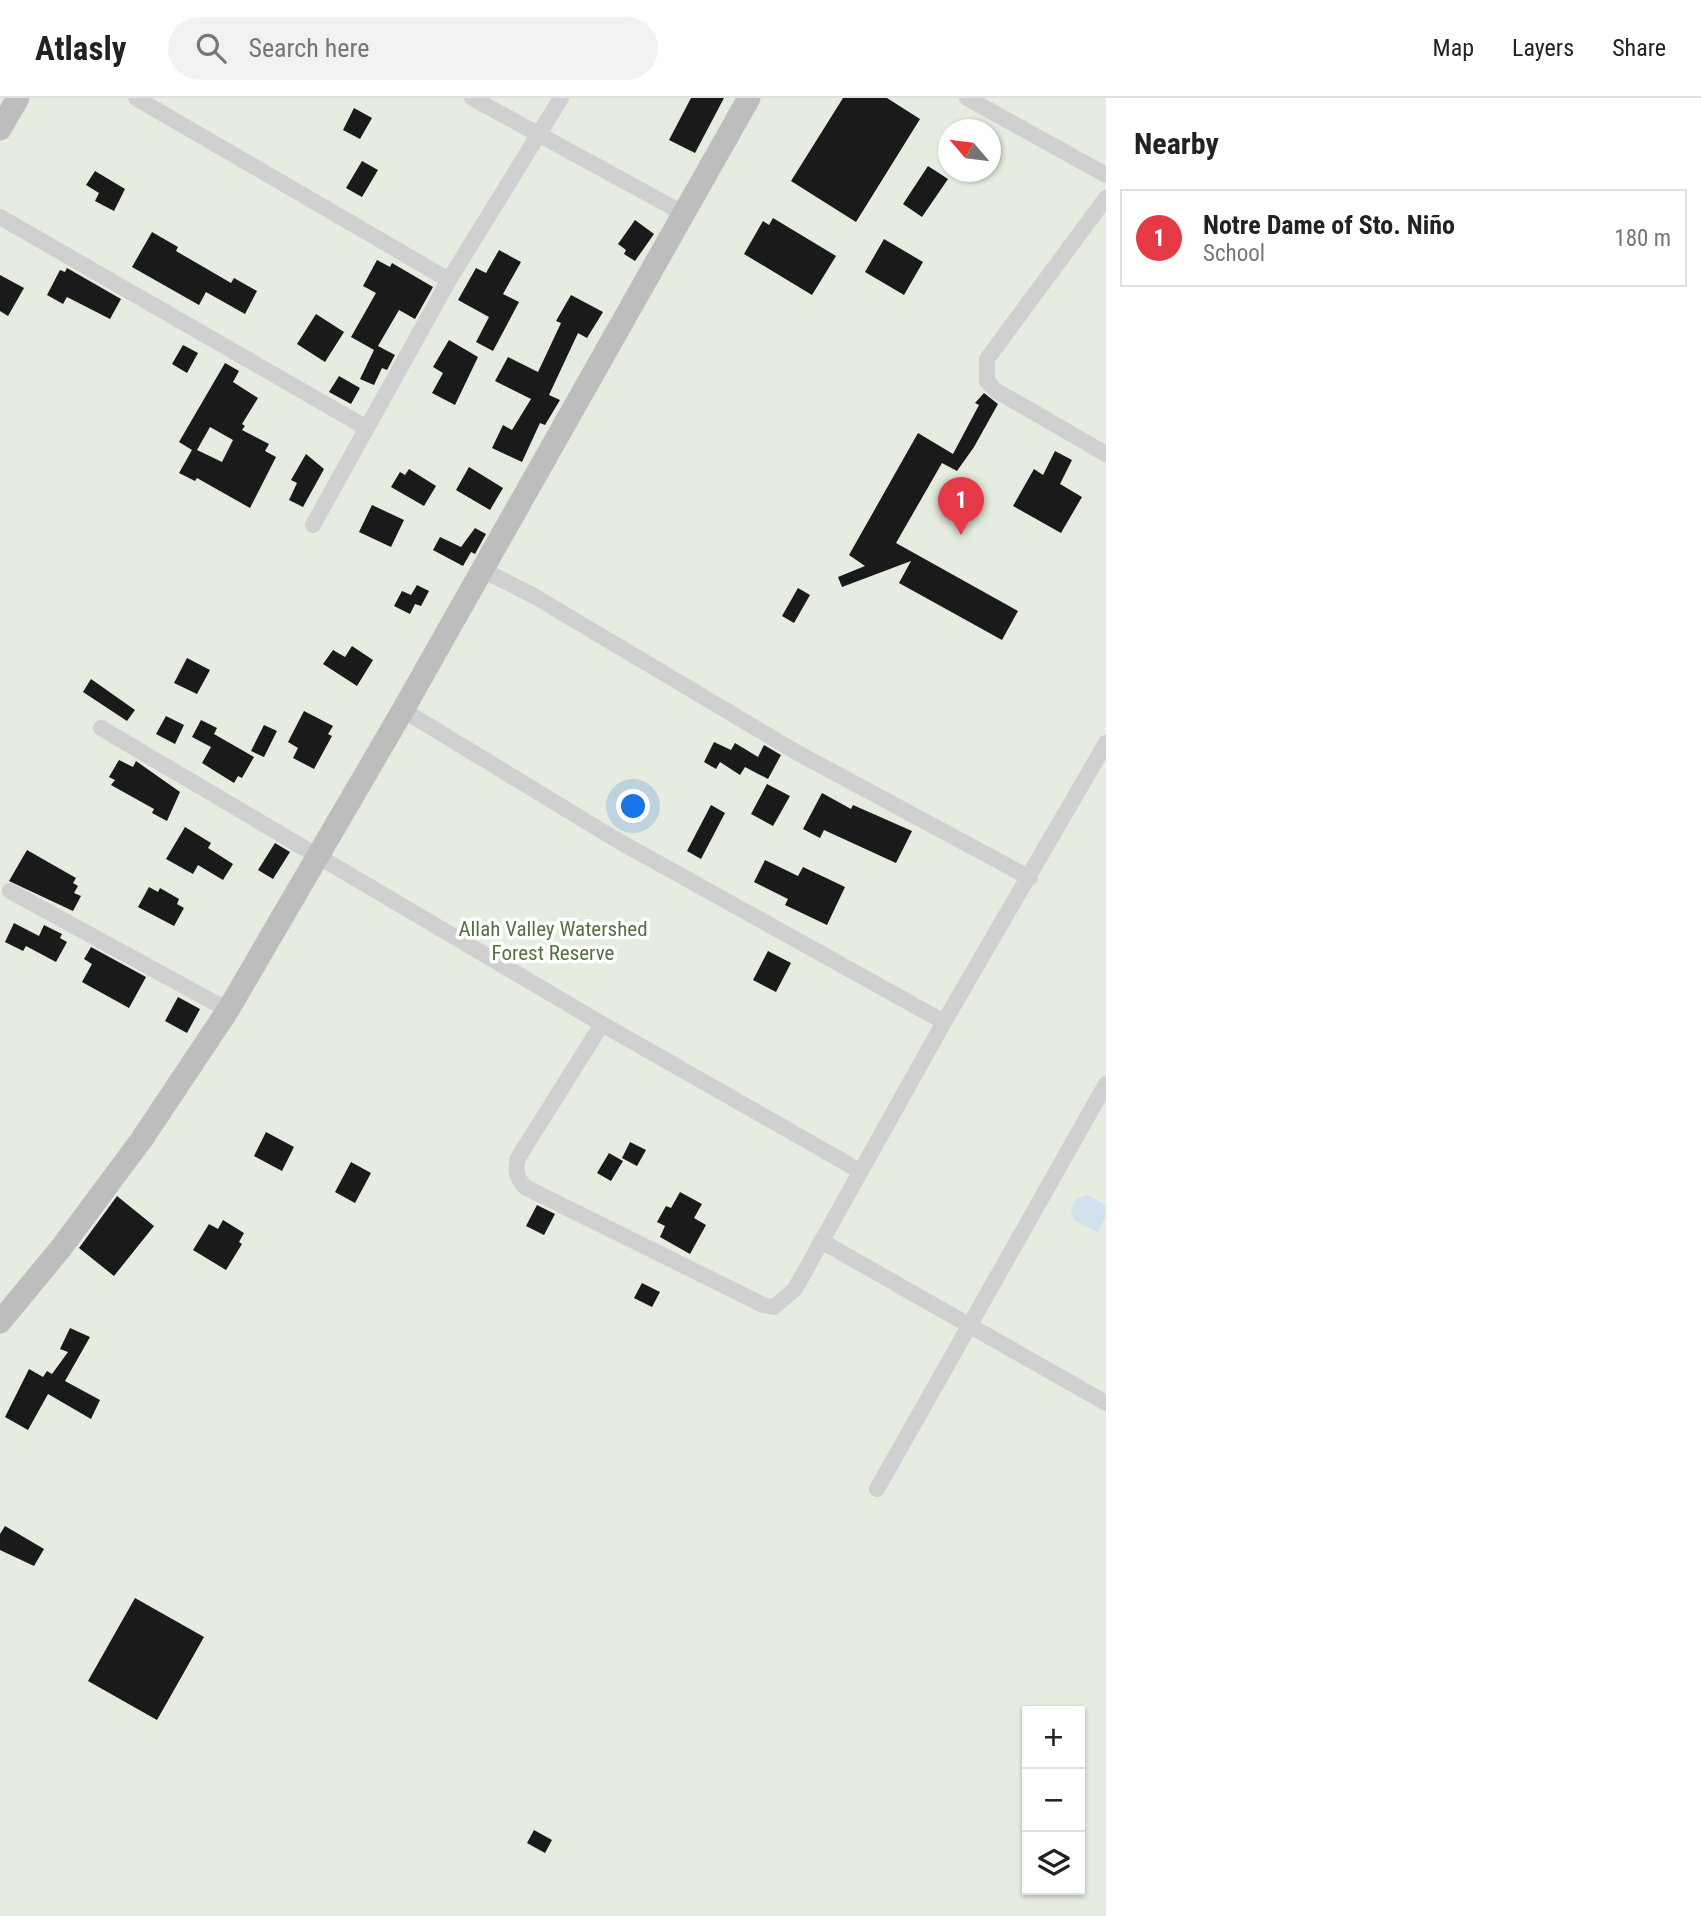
<!DOCTYPE html>
<meta charset="utf-8">
<style>
body{margin:0;font-family:"Roboto Condensed",sans-serif;background:#f2f2f2;color:#222}
.controls{position:absolute;right:21px;bottom:21px;display:grid;overflow:hidden;border-radius:0px;box-shadow:0 2px 5px #0004}
.controls button{width:63px;height:63px;display:grid;place-items:center;padding:0;border:0;border-bottom:2px solid #e0e0e0;background:#fff;color:#222;font:35px sans-serif}
.compass{position:absolute;left:938px;top:21px;width:63px;height:63px;border-radius:50%;background:#fff;box-shadow:0 2px 5px #0004;rotate:298deg}
.you{position:absolute;left:634px;top:709px;width:24px;height:24px;margin:-18px;border:5px solid #fff;border-radius:50%;background:#1a73e8;box-shadow:0 0 0 10px #1a73e833}
.badge{display:grid;place-items:center;width:46px;height:46px;border-radius:50%;background:#e63946;color:#fff;font-size:23px;font-weight:700}
.pin{position:absolute;translate:-50% -58px;filter:drop-shadow(0 2px 4px #0008)}
.pin::after{content:'';position:absolute;top:37px;width:24px;height:21px;background:inherit;clip-path:polygon(0 0,100% 0,50% 100%)}
.list{margin:0;padding:0;list-style:none}
h2{display:flex;justify-content:space-between;align-items:center;height:91px;margin:0;padding:0 28px;font-size:30px}
h2 small{font-size:23px;font-weight:400;color:#767676}
.list li{display:grid;grid-template-columns:46px 1fr auto;gap:21px;align-items:center;box-sizing:border-box;height:98px;margin:0 14px 14px;padding:0 14px;border:2px solid #e0e0e0;border-radius:0px}
.list b{display:block;font-size:26px;white-space:nowrap}
.list p{margin:0;font-size:23px;white-space:nowrap;color:#767676}
.list em{font-size:23px;font-style:normal;color:#767676}
.icon{flex:none;width:38px;height:38px;fill:none;stroke:currentColor;stroke-width:2;stroke-linecap:round;stroke-linejoin:round}
.map{position:relative;flex:none;width:1106px;height:1818px;overflow:hidden}
header{display:flex;align-items:center;gap:42px;box-sizing:border-box;height:98px;padding:0 35px;background:#fff;border-bottom:2px solid #e0e0e0}
header strong{font-size:33px}
nav{display:flex;gap:38px;margin-inline-start:auto;font-size:24px}
.search{width:490px;height:63px;background:#f2f2f2;display:flex;align-items:center;gap:18px;box-sizing:border-box;padding:0 24px;border-radius:38px;color:#767676;font-size:26px}
main{display:flex}
aside{flex:1;background:#fff}
.map>svg:first-child{display:block}
.green{fill:#e6ecdf;fill-rule:evenodd}
.water{fill:#cfe2ee}
.building{fill:#1a1a1a;fill-rule:evenodd}
.lines{fill:none;stroke-linecap:round;stroke-linejoin:round}
.street{stroke:#d0d0d0;stroke-width:16}
.secondary{stroke:#bdbdbd;stroke-width:23}
.labels{text-anchor:middle;dominant-baseline:central;stroke-width:7;stroke-linejoin:round;paint-order:stroke}
.park-label{font-size:21px;fill:#56703f;stroke:#fff}
</style>
<header>
<strong>Atlasly</strong>
<div class="search"><svg class="icon" aria-label="search" viewBox="0 0 24 24"><circle cx="10" cy="10" r="6"/><path d="M15 15l6 6"/></svg>Search here</div>
<nav><a>Map</a><a>Layers</a><a>Share</a></nav>
</header>
<main>
<div class="map">
<svg width="1106" height="1818" viewBox="0 0 1106 1818">
<rect width="100%" height="100%" fill="#fff"/>
<path class="green" d="M 0,0 L 1106,0 L 1106,1818 L 0,1818 ZM 948,32 L 990,32 L 990,74 L 948,74 ZM 1027,1613 L 1080,1613 L 1080,1792 L 1027,1792 Z"/>
<path class="water" d="M 1088,1097 L 1106,1108 L 1106,1119 L 1097,1134 L 1074,1122 L 1071,1111 L 1077,1100 Z"/>
<path class="building" d="M 691,0 L 724,0 L 695,55 L 669,42 Z
M 843,0 L 887,0 L 920,21 L 856,124 L 791,83 Z
M 354,10 L 372,20 L 360,41 L 343,32 Z
M 362,63 L 378,72 L 362,99 L 346,90 Z
M 928,68 L 948,81 L 922,119 L 903,106 Z
M 95,73 L 125,91 L 114,113 L 95,103 L 99,95 L 86,87 Z
M 773,120 L 836,158 L 812,197 L 744,156 L 763,123 L 769,127 Z
M 635,122 L 654,136 L 635,163 L 624,156 L 626,152 L 618,146 Z
M 152,134 L 178,149 L 176,153 L 231,185 L 234,180 L 257,193 L 245,216 L 206,194 L 199,207 L 132,169 Z
M 884,141 L 923,164 L 904,197 L 865,174 Z
M 499,152 L 521,164 L 503,196 L 519,204 L 493,253 L 476,244 L 489,219 L 458,202 L 476,170 L 486,175 Z
M 377,162 L 390,169 L 392,165 L 433,189 L 415,221 L 399,212 L 378,248 L 395,257 L 387,272 L 382,270 L 374,287 L 360,281 L 374,252 L 351,239 L 376,195 L 363,188 Z
M 67,170 L 121,201 L 110,221 L 67,199 L 63,206 L 47,197 L 60,172 L 65,174 Z
M 0,177 L 24,190 L 8,218 L 0,213 Z
M 571,197 L 603,214 L 587,240 L 578,235 L 549,297 L 560,302 L 545,327 L 540,325 L 522,364 L 492,350 L 503,327 L 512,332 L 531,301 L 495,283 L 508,259 L 538,274 L 561,225 L 556,223 Z
M 316,216 L 344,234 L 325,264 L 297,246 Z
M 449,242 L 478,259 L 455,307 L 432,295 L 443,275 L 433,269 Z
M 183,247 L 198,255 L 187,275 L 172,266 Z
M 225,265 L 239,273 L 233,284 L 258,300 L 242,326 L 245,328 L 242,332 L 269,346 L 265,353 L 276,359 L 250,410 L 197,380 L 195,383 L 179,375 L 192,352 L 179,344 ZM 210,329 L 233,342 L 222,364 L 197,352 Z
M 339,278 L 360,290 L 351,306 L 329,294 Z
M 984,295 L 998,306 L 974,349 L 957,373 L 942,365 L 896,445 L 1018,513 L 1002,542 L 899,485 L 911,463 L 842,489 L 838,479 L 865,468 L 849,457 L 918,335 L 953,356 L 979,307 L 975,305 Z
M 1055,353 L 1072,362 L 1060,386 L 1082,399 L 1061,435 L 1013,408 L 1034,371 L 1043,377 Z
M 306,356 L 324,371 L 303,409 L 289,402 L 297,385 L 291,382 Z
M 469,369 L 503,390 L 490,412 L 456,392 Z
M 409,371 L 436,388 L 424,408 L 391,389 L 400,374 L 405,377 Z
M 372,407 L 404,422 L 391,449 L 359,434 Z
M 475,430 L 486,436 L 475,456 L 471,454 L 463,468 L 433,452 L 440,439 L 461,449 Z
M 417,487 L 429,493 L 421,508 L 415,506 L 410,516 L 394,508 L 402,493 L 411,497 Z
M 798,490 L 810,497 L 794,525 L 782,518 Z
M 352,548 L 373,562 L 357,588 L 323,566 L 333,552 L 345,559 Z
M 187,560 L 210,572 L 197,596 L 174,585 Z
M 91,581 L 135,612 L 127,623 L 83,594 Z
M 304,613 L 333,628 L 328,636 L 332,638 L 314,671 L 293,660 L 298,650 L 288,644 Z
M 166,618 L 184,627 L 175,646 L 156,636 Z
M 201,622 L 217,630 L 214,636 L 254,659 L 242,680 L 238,678 L 234,685 L 202,665 L 211,649 L 192,639 Z
M 264,627 L 277,633 L 264,659 L 251,653 Z
M 714,644 L 731,652 L 735,645 L 758,659 L 764,647 L 781,657 L 768,681 L 745,669 L 740,677 L 720,664 L 716,671 L 704,664 Z
M 119,662 L 133,669 L 136,663 L 180,694 L 167,723 L 152,715 L 154,711 L 111,687 L 115,682 L 109,679 Z
M 767,686 L 790,698 L 773,728 L 751,716 Z
M 822,695 L 851,711 L 853,707 L 912,733 L 896,765 L 824,732 L 820,740 L 803,731 Z
M 711,707 L 725,715 L 701,761 L 687,753 Z
M 185,729 L 211,745 L 208,750 L 233,766 L 223,782 L 198,767 L 193,776 L 166,761 Z
M 275,745 L 290,754 L 273,781 L 258,772 Z
M 27,752 L 76,780 L 73,785 L 78,788 L 74,795 L 81,798 L 73,813 L 9,783 Z
M 765,762 L 798,778 L 803,769 L 845,789 L 827,827 L 785,807 L 788,801 L 754,784 Z
M 149,789 L 158,794 L 160,790 L 179,801 L 177,806 L 184,810 L 174,828 L 138,809 Z
M 14,825 L 39,838 L 44,827 L 62,836 L 60,840 L 67,844 L 56,864 L 26,848 L 23,853 L 5,844 Z
M 91,849 L 146,879 L 129,910 L 82,884 L 92,866 L 84,861 Z
M 768,853 L 791,865 L 776,894 L 753,882 Z
M 178,899 L 200,911 L 187,935 L 165,923 Z
M 266,1034 L 294,1049 L 282,1073 L 254,1058 Z
M 630,1044 L 646,1052 L 637,1068 L 622,1060 Z
M 609,1055 L 623,1063 L 611,1083 L 597,1075 Z
M 351,1064 L 371,1075 L 355,1105 L 335,1094 Z
M 680,1094 L 702,1106 L 694,1120 L 706,1127 L 690,1156 L 660,1139 L 665,1128 L 657,1124 L 666,1108 L 671,1110 Z
M 117,1098 L 154,1128 L 114,1178 L 79,1150 Z
M 537,1107 L 555,1116 L 544,1137 L 526,1128 Z
M 223,1122 L 244,1135 L 239,1144 L 242,1146 L 226,1172 L 193,1152 L 209,1126 L 218,1131 Z
M 642,1185 L 660,1194 L 652,1209 L 634,1200 Z
M 70,1230 L 90,1239 L 65,1283 L 100,1302 L 91,1321 L 48,1296 L 28,1332 L 5,1319 L 29,1271 L 43,1279 L 47,1273 L 52,1276 L 68,1254 L 60,1251 Z
M 5,1428 L 44,1451 L 34,1468 L 0,1452 L 0,1436 Z
M 135,1500 L 204,1539 L 157,1622 L 88,1583 Z
M 534,1732 L 552,1742 L 545,1755 L 527,1745 Z"/>
<g class="lines">
<path class="street" d="M 136,0 L 449,182
M 472,0 L 683,115
M 967,0 L 1106,77
M 1106,100 L 987,261 L 987,283 L 995,292 L 1106,356
M 0,119 L 365,329
M 313,427 L 449,182 L 561,0
M 481,471 L 534,498 L 796,654 L 1030,780
M 403,612 L 615,741 L 944,924
M 101,630 L 602,926 L 860,1073
M 10,793 L 228,912
M 602,926 L 518,1060 C 515,1073 516,1079 525,1089 L 763,1207 L 774,1209 L 795,1191 L 944,924 L 1106,645
M 821,1143 L 1106,1305
M 877,1391 L 1106,986"/>
<path class="secondary" d="M 0,31 L 18,0
M 0,1224 L 61,1150 L 142,1041 L 228,912 L 403,612 L 749,0"/>
</g>
<g class="labels">
<g class="park-label">
<text x="553" y="831">Allah Valley Watershed<tspan x="553" dy="24">Forest Reserve</tspan></text>
</g>
</g>
</svg>
<div class="controls">
<button>+</button>
<button>−</button>
<button><svg class="icon" aria-label="layers" viewBox="0 0 24 24"><path d="M12 4l9 5-9 5-9-5zM3 14l9 5 9-5"/></svg></button>
</div>
<svg class="compass" viewBox="-18 -18 36 36"><path d="M0-13l5 13h-10z" fill="#e53935"/><path d="M0 13l5-13h-10z" fill="#767676"/></svg>
<div class="you"></div>
<div class="pin badge" style="left:961px;top:437px">1</div>
</div>
<aside>
<h2>Nearby<small></small></h2>
<ul class="list">
<li><span class="badge">1</span><div><b>Notre Dame of Sto. Niño</b><p>School</p></div><em>180 m</em></li>
</ul>
</aside>
</main>
